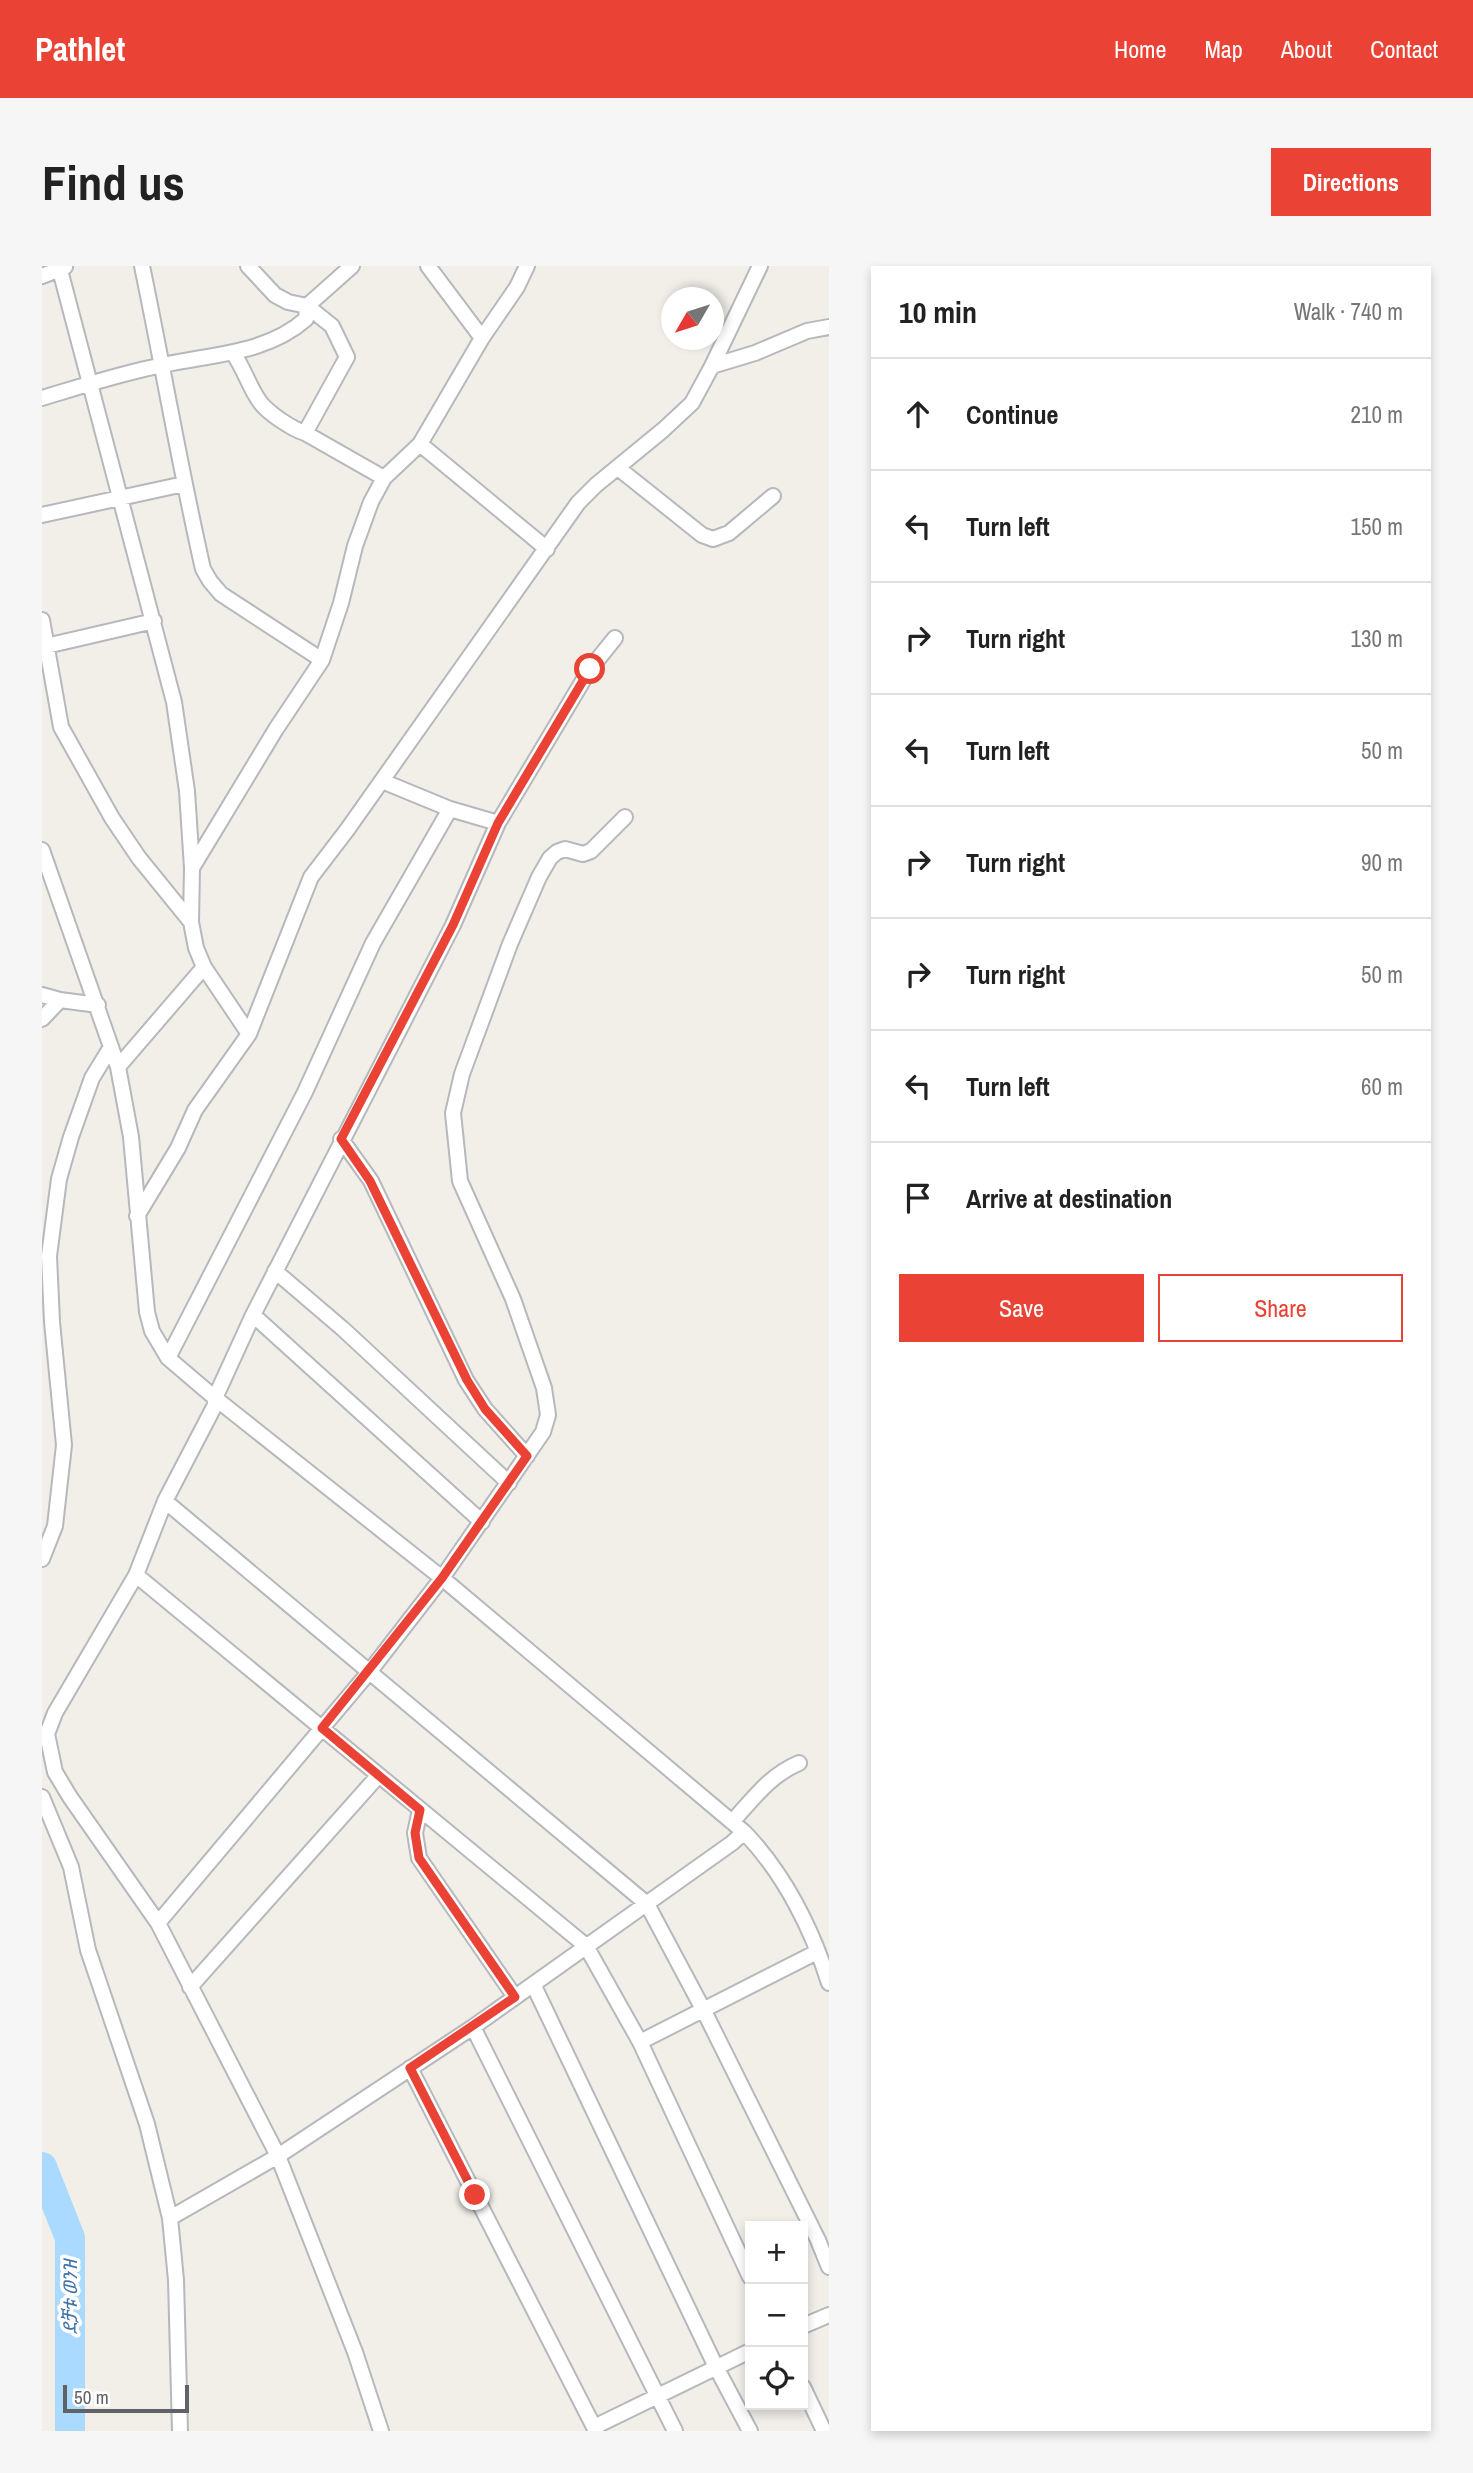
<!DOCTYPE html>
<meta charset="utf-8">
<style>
body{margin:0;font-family:"Archivo Narrow","Noto Sans Ethiopic",sans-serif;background:#f6f6f6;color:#222}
.controls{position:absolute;right:21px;bottom:21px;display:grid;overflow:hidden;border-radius:0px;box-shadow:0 4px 10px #0003}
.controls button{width:63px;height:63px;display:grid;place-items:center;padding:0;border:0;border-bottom:2px solid #e0e0e0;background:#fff;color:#222;font:35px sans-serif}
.compass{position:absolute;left:619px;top:21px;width:63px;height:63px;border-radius:50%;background:#fff;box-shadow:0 4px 10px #0003;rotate:231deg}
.scale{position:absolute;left:21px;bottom:18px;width:126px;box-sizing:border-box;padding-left:7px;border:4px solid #5f6368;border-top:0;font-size:19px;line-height:24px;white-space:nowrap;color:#5f6368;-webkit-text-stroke:5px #fff;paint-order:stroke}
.stop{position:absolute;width:21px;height:21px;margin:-16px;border:5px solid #ea4335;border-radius:50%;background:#fff}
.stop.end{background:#ea4335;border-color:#fff;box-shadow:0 2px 7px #0008}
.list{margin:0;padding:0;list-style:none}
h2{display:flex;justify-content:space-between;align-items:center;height:91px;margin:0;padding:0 28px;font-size:30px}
h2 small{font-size:23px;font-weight:400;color:#767676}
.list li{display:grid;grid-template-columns:46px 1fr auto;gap:21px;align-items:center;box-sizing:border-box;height:112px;padding:0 28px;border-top:2px solid #e0e0e0}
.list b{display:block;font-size:26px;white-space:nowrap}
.list em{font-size:23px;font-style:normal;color:#767676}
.actions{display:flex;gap:14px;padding:21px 28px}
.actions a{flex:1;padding:16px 0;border:2px solid #ea4335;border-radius:0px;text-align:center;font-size:24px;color:#ea4335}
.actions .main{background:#ea4335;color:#fff}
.icon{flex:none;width:38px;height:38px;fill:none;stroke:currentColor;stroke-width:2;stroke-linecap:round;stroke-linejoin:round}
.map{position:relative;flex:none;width:787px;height:2165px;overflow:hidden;border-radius:0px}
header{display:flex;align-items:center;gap:42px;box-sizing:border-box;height:98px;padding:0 35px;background:#ea4335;color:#fff}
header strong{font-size:33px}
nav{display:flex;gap:38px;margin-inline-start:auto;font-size:24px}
.intro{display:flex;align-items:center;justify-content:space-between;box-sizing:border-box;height:168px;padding:0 42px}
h1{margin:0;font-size:49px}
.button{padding:18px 32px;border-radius:0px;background:#ea4335;color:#fff;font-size:24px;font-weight:700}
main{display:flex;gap:42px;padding:0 42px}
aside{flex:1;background:#fff;border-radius:0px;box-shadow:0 4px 10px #0003}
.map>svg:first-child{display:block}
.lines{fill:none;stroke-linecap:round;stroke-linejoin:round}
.river{stroke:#aadaff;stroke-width:30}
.minor-casing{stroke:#b5b8bc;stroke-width:18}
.minor{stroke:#fff;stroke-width:14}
.route{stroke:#ea4335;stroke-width:9}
.labels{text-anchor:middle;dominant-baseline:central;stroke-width:7;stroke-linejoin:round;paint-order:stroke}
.water-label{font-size:19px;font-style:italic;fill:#4174aa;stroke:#fff}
</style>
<header>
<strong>Pathlet</strong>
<nav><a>Home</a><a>Map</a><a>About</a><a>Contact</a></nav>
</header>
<div class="intro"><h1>Find us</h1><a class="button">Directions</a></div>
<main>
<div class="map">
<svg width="787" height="2165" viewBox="0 0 787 2165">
<rect width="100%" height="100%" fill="#f1efe8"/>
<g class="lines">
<path class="river" d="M 0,1901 L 28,1972 L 28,2165"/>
<g class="minor-casing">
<path id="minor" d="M 100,0 C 121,101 138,202 161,303 L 168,315 L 179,328 L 280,394
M 206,0 L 233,29 L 246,36 L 265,40 L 290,60 L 305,91 L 263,167
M 386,0 L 440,72
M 18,4 L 132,436 L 145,525 L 150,602 L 149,656 L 154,682 L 162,701 L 207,768
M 0,10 L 23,1
M 191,87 C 202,102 207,121 218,136 C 226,147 250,163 263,167 L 342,212
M 670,100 L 713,87 L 765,65 L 787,61
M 0,132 C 40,120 80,107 121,99 C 171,88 224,88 264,53 L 265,40 L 310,0
M 378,178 L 505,283
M 576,202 L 660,269 L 671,273 L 687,267 L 731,230
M 0,249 L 142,218
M 0,354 L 19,461 L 70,552 L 97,592 L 149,656
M 0,381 L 112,355
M 340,515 L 408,543 L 456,557
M 0,584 L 76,801 L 89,871 L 105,1046 L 110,1065 L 126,1092 L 173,1132 L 400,1312 L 702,1566 C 742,1607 770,1663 787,1717
M 150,602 L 234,463 L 280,394 L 299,337 L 313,280 L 329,236 L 342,212 L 378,178 L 440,72 L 475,21 L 485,0
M 0,729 L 18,734 L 56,739
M 0,753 L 18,734
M 76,801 L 162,701
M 299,873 L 329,915 L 424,1114 L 443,1143 L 485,1190
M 95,950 L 136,882 L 153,844 L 207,768 L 269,611 L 305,564 L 536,237 L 554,219 L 621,164 L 650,137 L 670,100 L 718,0
M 233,1005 L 301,1063 L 467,1217
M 211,1049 L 440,1256
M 126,1092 L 263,826 L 331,677 L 408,543
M 123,1235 L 605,1638 L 662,1745 L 776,1974 L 787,2001
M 0,1293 L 13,1260 L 22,1179 L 10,1056 L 7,990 L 17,913 L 29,871 L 50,812 L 69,781
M 94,1309 L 544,1680 L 598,1776 L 708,2011
M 0,1531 L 29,1601 L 46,1684 L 105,1858 L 128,1952 L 134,2014 L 138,2165
M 378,1544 L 373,1567 L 377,1592 L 473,1731
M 690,1556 C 711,1533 728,1509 757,1497
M 116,1657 L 328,1405 L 400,1312 L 501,1166 L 506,1149 L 502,1122 L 471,1033 L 418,915 L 411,847 L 420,808 L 468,678 L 497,611 L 508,592 L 515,586 L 523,583 L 541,588 L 549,585 L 583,551
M 491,1718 L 674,2101 L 708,2165
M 148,1721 L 336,1510
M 431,1761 L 633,2165
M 598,1776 L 775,1686
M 368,1802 L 554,2165
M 128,1952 L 236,1890 L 431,1761 L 690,1577 L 702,1566
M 761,2060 L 787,2049
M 761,2121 L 782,2165
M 552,2161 L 708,2085
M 339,2165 L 313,2086 L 236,1890 L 116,1657 L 28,1531 L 13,1506 L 5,1468 L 13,1447 L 94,1309 L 123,1235 L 173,1139 L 173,1132 L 211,1049 L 411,659 L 456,557 L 548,403 L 573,372"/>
</g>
<use href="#minor" class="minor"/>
</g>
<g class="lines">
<path class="route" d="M 433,1929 L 368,1802 L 473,1731 L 377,1592 L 373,1567 L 378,1544 L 280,1462 L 400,1312 L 485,1190 L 443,1143 L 425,1114 L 328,915 L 299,873 L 411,659 L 456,557 L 548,403"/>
</g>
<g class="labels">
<g class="water-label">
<text transform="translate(28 2031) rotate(-90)">ደቻቱ ወንዝ</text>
</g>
</g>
</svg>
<div class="controls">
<button>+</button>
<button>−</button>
<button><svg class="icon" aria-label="locate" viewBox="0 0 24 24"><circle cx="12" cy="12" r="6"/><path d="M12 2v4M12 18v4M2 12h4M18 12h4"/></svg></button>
</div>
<svg class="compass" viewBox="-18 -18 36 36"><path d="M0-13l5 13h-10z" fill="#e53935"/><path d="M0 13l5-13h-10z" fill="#767676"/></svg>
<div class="scale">50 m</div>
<div class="stop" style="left:548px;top:403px"></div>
<div class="stop end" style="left:433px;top:1929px"></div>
</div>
<aside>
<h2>10 min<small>Walk · 740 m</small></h2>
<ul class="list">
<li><svg class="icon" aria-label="ahead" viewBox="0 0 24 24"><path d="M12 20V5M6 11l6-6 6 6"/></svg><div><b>Continue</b></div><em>210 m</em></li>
<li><svg class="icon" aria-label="left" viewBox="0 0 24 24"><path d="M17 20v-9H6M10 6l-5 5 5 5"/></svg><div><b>Turn left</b></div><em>150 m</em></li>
<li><svg class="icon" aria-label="right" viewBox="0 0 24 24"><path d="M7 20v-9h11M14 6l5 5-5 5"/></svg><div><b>Turn right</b></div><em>130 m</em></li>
<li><svg class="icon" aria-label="left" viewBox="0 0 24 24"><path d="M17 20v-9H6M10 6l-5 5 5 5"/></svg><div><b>Turn left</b></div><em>50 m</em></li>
<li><svg class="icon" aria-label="right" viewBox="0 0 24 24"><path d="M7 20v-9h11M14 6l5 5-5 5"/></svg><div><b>Turn right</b></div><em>90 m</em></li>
<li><svg class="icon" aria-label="right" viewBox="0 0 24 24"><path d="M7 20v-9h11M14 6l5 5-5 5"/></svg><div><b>Turn right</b></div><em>50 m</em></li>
<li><svg class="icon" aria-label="left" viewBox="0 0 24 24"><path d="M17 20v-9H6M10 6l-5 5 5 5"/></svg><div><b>Turn left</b></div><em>60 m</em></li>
<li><svg class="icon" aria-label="arrive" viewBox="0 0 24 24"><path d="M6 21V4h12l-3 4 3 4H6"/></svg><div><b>Arrive at destination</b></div></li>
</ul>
<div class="actions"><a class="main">Save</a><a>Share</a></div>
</aside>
</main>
